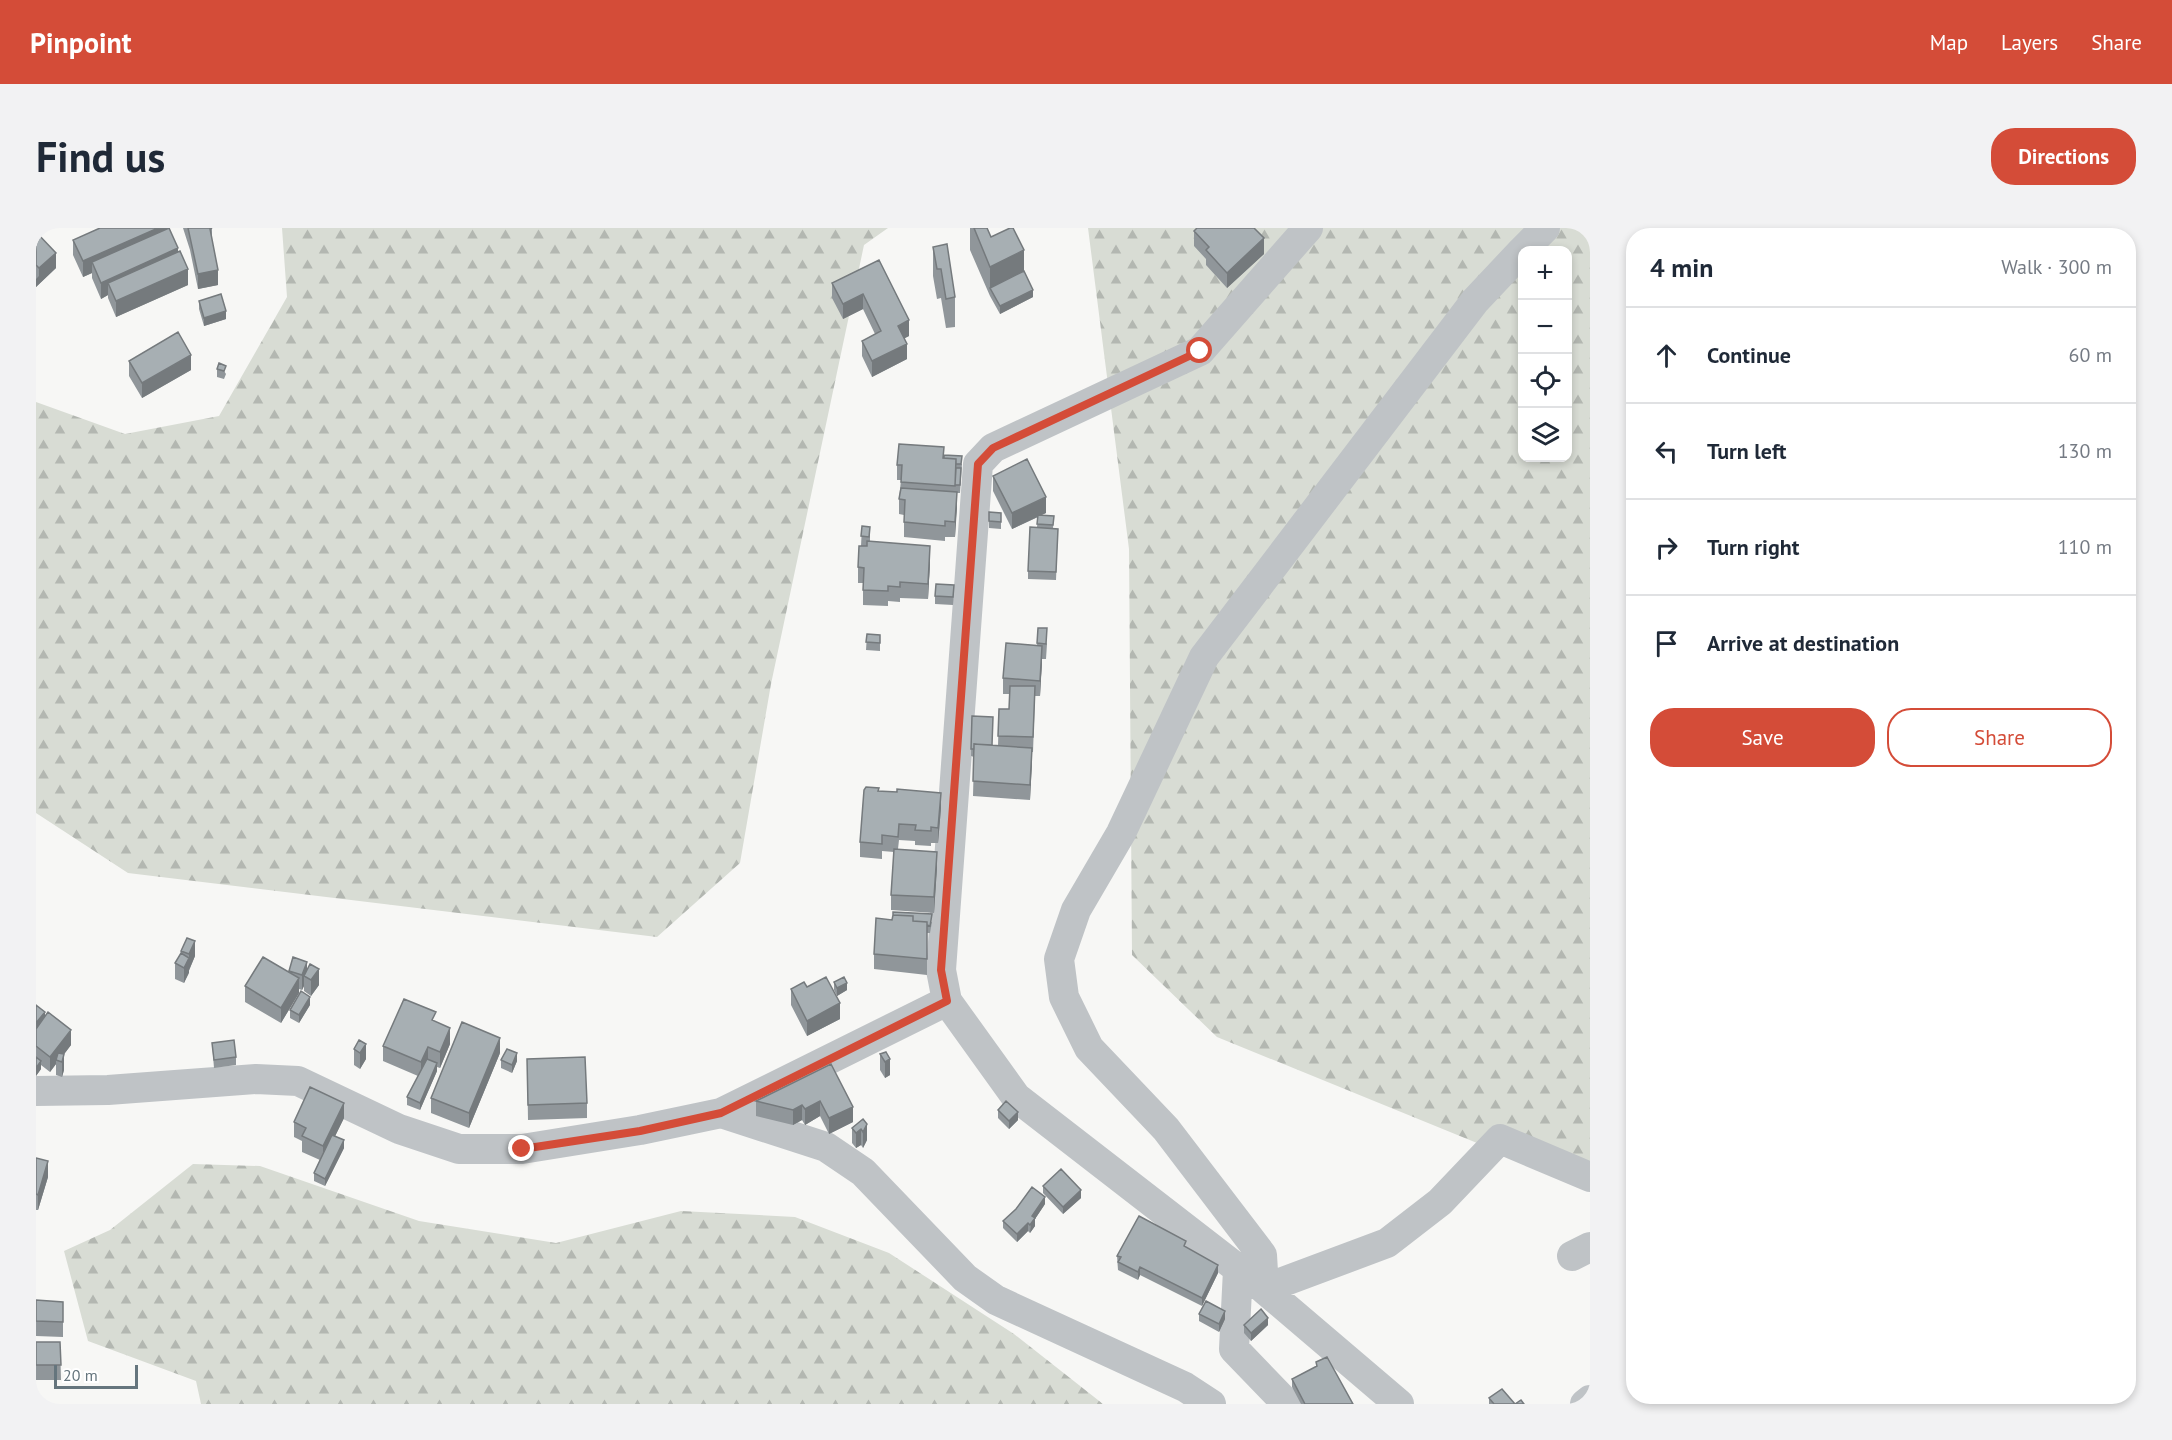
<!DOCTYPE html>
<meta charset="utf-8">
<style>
body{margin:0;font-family:"PT Sans",sans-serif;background:#f2f2f3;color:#1f2937}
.controls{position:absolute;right:18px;top:18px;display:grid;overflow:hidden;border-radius:12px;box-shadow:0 3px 9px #0003}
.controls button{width:54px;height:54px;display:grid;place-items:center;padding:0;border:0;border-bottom:2px solid #e0e1e3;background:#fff;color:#1f2937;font:30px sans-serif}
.scale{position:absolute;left:18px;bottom:15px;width:84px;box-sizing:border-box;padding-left:6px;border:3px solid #65757d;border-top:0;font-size:16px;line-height:21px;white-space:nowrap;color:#65757d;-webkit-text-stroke:4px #fff;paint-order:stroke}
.stop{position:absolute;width:18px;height:18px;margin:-14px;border:4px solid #d44c38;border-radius:50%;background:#fff}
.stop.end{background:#d44c38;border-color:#fff;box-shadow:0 2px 6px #0008}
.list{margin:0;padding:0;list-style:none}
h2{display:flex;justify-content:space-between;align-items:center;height:78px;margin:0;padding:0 24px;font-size:26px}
h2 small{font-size:20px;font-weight:400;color:#747a83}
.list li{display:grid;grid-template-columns:39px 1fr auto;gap:18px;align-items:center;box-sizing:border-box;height:96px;padding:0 24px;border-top:2px solid #e0e1e3}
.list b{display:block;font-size:22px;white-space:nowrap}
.list em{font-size:20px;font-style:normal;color:#747a83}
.actions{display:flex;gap:12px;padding:18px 24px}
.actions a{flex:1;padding:14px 0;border:2px solid #d44c38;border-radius:24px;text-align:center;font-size:21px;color:#d44c38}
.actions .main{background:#d44c38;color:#fff}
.icon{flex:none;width:33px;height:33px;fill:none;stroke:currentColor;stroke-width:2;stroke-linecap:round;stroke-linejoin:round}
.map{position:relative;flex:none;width:1554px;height:1176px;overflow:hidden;border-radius:24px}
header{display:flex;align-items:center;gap:36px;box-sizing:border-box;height:84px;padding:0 30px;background:#d44c38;color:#fff}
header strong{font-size:28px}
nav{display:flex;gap:33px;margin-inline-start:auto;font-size:21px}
.intro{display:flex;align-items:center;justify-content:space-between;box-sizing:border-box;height:144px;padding:0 36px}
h1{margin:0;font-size:42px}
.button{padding:15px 27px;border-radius:24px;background:#d44c38;color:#fff;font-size:21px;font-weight:700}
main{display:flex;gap:36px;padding:0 36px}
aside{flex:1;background:#fff;border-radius:24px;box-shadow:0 3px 9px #0003}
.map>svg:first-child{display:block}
.forest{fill:url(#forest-firs);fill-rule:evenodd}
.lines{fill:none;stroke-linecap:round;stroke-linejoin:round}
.minor{stroke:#bfc3c6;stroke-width:30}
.wall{fill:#90969a}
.shaded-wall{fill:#757a7d}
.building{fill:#a7afb3;stroke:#757a7d;stroke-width:1.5}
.route{stroke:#d44c38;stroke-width:8}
</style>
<header>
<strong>Pinpoint</strong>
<nav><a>Map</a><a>Layers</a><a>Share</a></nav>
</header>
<div class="intro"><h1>Find us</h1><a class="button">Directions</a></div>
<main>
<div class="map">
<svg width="1554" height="1176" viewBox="0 0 1554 1176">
<defs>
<pattern id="forest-firs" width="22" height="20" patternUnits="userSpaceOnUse" patternTransform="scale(1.5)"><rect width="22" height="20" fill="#d8dcd4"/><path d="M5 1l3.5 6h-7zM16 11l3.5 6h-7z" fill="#b3b7b1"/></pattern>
</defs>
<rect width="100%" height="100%" fill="#f7f7f5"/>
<path class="forest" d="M 246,0 L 852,0 L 828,17 L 735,456 L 704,635 L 621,709 L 92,645 L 0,585 L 0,174 L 89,206 L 183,188 L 251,69 Z
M 1052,0 L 1554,0 L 1554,961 L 1181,809 L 1096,727 L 1093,321 ZM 1486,22 L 1532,22 L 1532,230 L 1486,230 Z
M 157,936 L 224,938 L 383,993 L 520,1015 L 645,983 L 759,989 L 853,1025 L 978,1106 L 1067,1176 L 165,1176 L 160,1153 L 52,1113 L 28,1023 L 74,1002 Z"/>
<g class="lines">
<path class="minor" d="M 1272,0 L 1164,123 L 957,220 L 942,236 L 905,742 L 911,773 L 980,869 L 1228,1061 L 1363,1176
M 1487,22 L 1509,0
M 0,863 L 72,862 L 220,851 L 262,853 L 363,901 L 423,921 L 486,921 L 604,902 L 685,885 L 911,773
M 685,885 L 790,919 L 827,944 L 929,1050 L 960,1072 L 1149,1159 L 1175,1176
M 1536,1028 L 1554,1019
M 1202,1042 L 1198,1121 L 1251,1176
M 1228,1061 L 1226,1027 L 1130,901 L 1053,820 L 1028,769 L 1023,731 L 1040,682 L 1085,605 L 1168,429 L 1439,73 L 1486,23
M 1228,1061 L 1351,1015 L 1404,974 L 1464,911 L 1554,949
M 1549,1176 L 1554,1172"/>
</g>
<path class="wall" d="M 134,0 L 134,3 L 142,24 L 152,57 L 80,89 L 72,70 L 72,67 L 65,71 L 56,50 L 56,45 L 47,49 L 37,27 L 37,12 Z
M 147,0 L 176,0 L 176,12 L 182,57 L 162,61 L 154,22 Z
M 934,0 L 951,0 L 955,9 L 988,43 L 997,69 L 964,86 L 954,68 L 934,22 Z
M 1158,3 L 1228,26 L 1191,60 L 1170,37 L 1170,31 L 1158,18 Z
M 0,4 L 20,40 L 0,59 Z
M 897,19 L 919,69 L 919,99 L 910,100 L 905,70 L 901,71 L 897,48 Z
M 843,32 L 873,108 L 868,110 L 871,131 L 836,149 L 826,128 L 826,113 L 839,106 L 827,81 L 807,91 L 796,70 L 796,55 Z
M 163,73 L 190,91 L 168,98 L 163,81 Z
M 93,133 L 155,142 L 106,170 L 93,148 Z
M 183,135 L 190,146 L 188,151 L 181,149 L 181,141 Z
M 908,227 L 926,236 L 924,265 L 921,265 L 919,309 L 909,309 L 909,313 L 868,309 L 868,287 L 863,286 L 863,271 L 865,252 L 861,252 L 861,237 Z
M 957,248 L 1010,285 L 1005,287 L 1018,288 L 1017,300 L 1022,301 L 1020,352 L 992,351 L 992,343 L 1001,299 L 1002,289 L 976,301 L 957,263 Z
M 953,284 L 965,285 L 965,301 L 953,300 Z
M 826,298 L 834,299 L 834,313 L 894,334 L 892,371 L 864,370 L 864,374 L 852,373 L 852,378 L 827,377 L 827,355 L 822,355 L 822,339 L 825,318 Z
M 918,365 L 917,377 L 899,376 L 899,368 Z
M 1002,400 L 1011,416 L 1010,431 L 1006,431 L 1004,468 L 999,468 L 997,524 L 996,524 L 994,572 L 937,568 L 938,529 L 935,528 L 936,488 L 957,517 L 962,518 L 963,481 L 973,481 L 974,466 L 967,466 L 967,450 L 1001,418 Z
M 831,406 L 844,407 L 844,423 L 830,422 Z
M 843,563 L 905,580 L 902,615 L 895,615 L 895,618 L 879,617 L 879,613 L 863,612 L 862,621 L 901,639 L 898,685 L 855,682 L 855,667 L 858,624 L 846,623 L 846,631 L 824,629 L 824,614 Z
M 856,692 L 896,694 L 894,705 L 891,705 L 891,747 L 838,741 L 838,726 Z
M 145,723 L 159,728 L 148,755 L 139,751 L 139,735 L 145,726 Z
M 253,743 L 271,743 L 283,757 L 275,768 L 268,763 L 268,758 L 266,762 L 263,761 L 263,765 L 245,795 L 209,774 L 209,758 L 253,744 Z
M 798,754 L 811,762 L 801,768 L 798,762 Z
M 771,759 L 804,791 L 771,808 L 755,777 L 755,761 Z
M 0,777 L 35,817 L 28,826 L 28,842 L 26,849 L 20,847 L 20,836 L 14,844 L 5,837 L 5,841 L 0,848 Z
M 274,777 L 263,795 L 254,790 L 254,782 Z
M 400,794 L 414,816 L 404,840 L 401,839 L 401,843 L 384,882 L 371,877 L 371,869 L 382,848 L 347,833 L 347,818 Z
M 323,812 L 330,831 L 324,841 L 318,837 L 318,821 Z
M 176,815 L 200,829 L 200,837 L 178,840 Z
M 850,824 L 854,847 L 849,850 L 844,842 L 844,826 Z
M 464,825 L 433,900 L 395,885 L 395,870 Z
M 491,831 L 551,875 L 551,890 L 492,892 Z
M 465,832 L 481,833 L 476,845 L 465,840 Z
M 795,836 L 817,894 L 793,906 L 784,888 L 769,897 L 766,892 L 757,897 L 720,888 L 720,873 Z
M 962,882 L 982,892 L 973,901 L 962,890 Z
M 308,890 L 299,908 L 308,920 L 289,958 L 278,953 L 278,945 L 284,932 L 266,924 L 266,913 L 258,909 L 258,894 Z
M 827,891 L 831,912 L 827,920 L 825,917 L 820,920 L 816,915 L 816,900 Z
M 0,930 L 12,949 L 2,982 L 0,982 Z
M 1007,958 L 1045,970 L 1027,986 L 1007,965 Z
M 1009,976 L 999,991 L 999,998 L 994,1005 L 992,1003 L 981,1014 L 967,1000 L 967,993 Z
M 1150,1020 L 1182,1045 L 1166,1078 L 1104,1047 L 1102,1052 L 1082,1042 L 1081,1028 Z
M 0,1072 L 27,1089 L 27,1109 L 0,1108 Z
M 1163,1086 L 1189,1091 L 1183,1104 L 1163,1093 Z
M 1208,1097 L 1232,1097 L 1215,1113 L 1208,1105 Z
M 0,1114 L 24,1114 L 25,1152 L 0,1152 Z
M 1280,1134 L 1317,1176 L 1265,1176 L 1256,1159 L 1256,1151 L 1280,1139 Z
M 1453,1170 L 1479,1176 L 1488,1176 L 1453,1176 Z"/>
<path class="shaded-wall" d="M 122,0 L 134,0 L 134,10 L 56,34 L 56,45 L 47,49 L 47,33 Z
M 1228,10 L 1228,26 L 1191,60 L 1191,45 Z
M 142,20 L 142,35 L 72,55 L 72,67 L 65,71 L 65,55 Z
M 988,22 L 988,51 L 954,60 L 954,39 Z
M 20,25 L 20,40 L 0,59 L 0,51 L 3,48 L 3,40 Z
M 152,41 L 152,57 L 80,89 L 80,73 Z
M 182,42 L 182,57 L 162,61 L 162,46 Z
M 997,62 L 997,69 L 964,86 L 964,78 Z
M 827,66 L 827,81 L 807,91 L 807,76 Z
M 190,83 L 190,91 L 168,98 L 168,90 Z
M 873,92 L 873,108 L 862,114 L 862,98 Z
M 871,116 L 871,131 L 836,149 L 836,133 Z
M 155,127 L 155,142 L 106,170 L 106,155 Z
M 921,264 L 921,280 L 919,309 L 919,294 Z
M 1010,269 L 1010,285 L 976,301 L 976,285 Z
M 894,318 L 894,334 L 892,371 L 892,356 Z
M 1006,418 L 1006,434 L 1004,468 L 1004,453 Z
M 996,520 L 996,535 L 994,572 L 994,557 Z
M 905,565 L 905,580 L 902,615 L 902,600 Z
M 901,624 L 901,639 L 898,685 L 898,669 Z
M 159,713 L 159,728 L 153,742 L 153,726 Z
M 153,730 L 153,745 L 148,755 L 148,740 Z
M 271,734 L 271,749 L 268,748 L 268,758 L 266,762 L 266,747 Z
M 283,741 L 283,757 L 275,768 L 275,752 Z
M 263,750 L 263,765 L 245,795 L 245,780 Z
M 811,755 L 811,762 L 801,768 L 801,760 Z
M 274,769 L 274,777 L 263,795 L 263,787 Z
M 804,775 L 804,791 L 771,808 L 771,793 Z
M 9,784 L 9,799 L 0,810 L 0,795 Z
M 414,800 L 414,816 L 404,840 L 404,824 Z
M 35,802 L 35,817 L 23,833 L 20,832 L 20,836 L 14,844 L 14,829 Z
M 464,810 L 464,825 L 433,900 L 433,885 Z
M 330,816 L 330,831 L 324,841 L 324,825 Z
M 392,819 L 392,835 L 385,850 L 385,834 Z
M 481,825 L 481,833 L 476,845 L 476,837 Z
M 28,826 L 28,842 L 26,849 L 26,834 Z
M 854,831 L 854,847 L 849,850 L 849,834 Z
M 5,833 L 5,841 L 0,848 L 0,840 Z
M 401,835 L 401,843 L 384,882 L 384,875 Z
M 784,873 L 784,888 L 769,897 L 769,881 Z
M 308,875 L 308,890 L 287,933 L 287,918 Z
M 766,877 L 766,892 L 757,897 L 757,882 Z
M 817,879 L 817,894 L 793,906 L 793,890 Z
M 982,884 L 982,892 L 973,901 L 973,893 Z
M 831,896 L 831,912 L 827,920 L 827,904 Z
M 825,901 L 825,917 L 820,920 L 820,905 Z
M 308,912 L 308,920 L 289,958 L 289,951 Z
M 12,933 L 12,949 L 2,982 L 2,967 Z
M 1045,962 L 1045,970 L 1027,986 L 1027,979 Z
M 1009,969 L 1009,976 L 999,991 L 999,998 L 994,1005 L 996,988 Z
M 992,995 L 992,1003 L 981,1014 L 981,1006 Z
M 1182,1037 L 1182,1045 L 1166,1078 L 1166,1070 Z
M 1104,1039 L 1104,1047 L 1102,1052 L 1102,1044 Z
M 1189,1083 L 1189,1091 L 1183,1104 L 1183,1096 Z
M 1232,1090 L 1232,1097 L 1215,1113 L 1215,1105 Z"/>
<path class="building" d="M 64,0 L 122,0 L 47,33 L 37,12 Z
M 133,0 L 142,20 L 65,55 L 56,34 Z
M 152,0 L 176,0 L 174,1 L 182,42 L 162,46 Z
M 938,0 L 951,0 L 955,9 L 974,0 L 977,0 L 988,22 L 954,39 Z
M 1161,0 L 1218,0 L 1228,10 L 1191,45 L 1170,22 L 1173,19 L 1158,3 Z
M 0,4 L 20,25 L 3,40 L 0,37 Z
M 911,16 L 919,69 L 910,71 L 905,41 L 901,41 L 897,19 Z
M 144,23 L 152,41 L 80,73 L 72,55 Z
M 843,32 L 873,92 L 862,98 L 871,116 L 836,133 L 826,113 L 845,103 L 827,66 L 807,76 L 796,55 Z
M 988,43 L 997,62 L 964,78 L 954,60 Z
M 185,66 L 190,83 L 168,90 L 163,73 Z
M 142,104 L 155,127 L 106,155 L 93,133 Z
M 183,135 L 190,138 L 188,143 L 181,141 Z
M 863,216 L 908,219 L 907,230 L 920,231 L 919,258 L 865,254 L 866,237 L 861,237 Z
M 908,227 L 926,228 L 925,236 L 920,236 L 920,231 L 908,230 Z
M 991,231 L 1010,269 L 976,285 L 957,248 Z
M 920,240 L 925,240 L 924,257 L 919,257 Z
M 865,260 L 921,264 L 919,294 L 909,293 L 909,298 L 868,294 L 869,272 L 863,271 Z
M 953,284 L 965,285 L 965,294 L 953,293 Z
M 1002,287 L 1018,288 L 1017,297 L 1001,296 Z
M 826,298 L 834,299 L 833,309 L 825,308 Z
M 994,299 L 1022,301 L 1020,344 L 992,343 Z
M 831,313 L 894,318 L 892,356 L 864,354 L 864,359 L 852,358 L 852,363 L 827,362 L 828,340 L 822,339 L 823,318 L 831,318 Z
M 900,356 L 918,357 L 917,369 L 899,368 Z
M 1002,400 L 1011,400 L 1010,416 L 1001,415 Z
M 831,406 L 844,407 L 844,415 L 830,414 Z
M 970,415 L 1006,418 L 1004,453 L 967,450 Z
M 974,458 L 999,458 L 997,509 L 962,508 L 963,481 L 973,481 Z
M 936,488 L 957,489 L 956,517 L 938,516 L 938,521 L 935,521 Z
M 938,516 L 996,520 L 994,557 L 937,553 Z
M 830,559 L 843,560 L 842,563 L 861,564 L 861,561 L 905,565 L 902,600 L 895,599 L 895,603 L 879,602 L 880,597 L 863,596 L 862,609 L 846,607 L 846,616 L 824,614 L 828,562 Z
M 858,621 L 901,624 L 898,669 L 855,667 Z
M 857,684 L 896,686 L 894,698 L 891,697 L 891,694 L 877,693 L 877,688 L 857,687 Z
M 857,687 L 877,688 L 877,693 L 891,694 L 891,731 L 838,726 L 840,690 L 856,692 Z
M 151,710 L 159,713 L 153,726 L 145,723 Z
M 145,725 L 153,730 L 148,740 L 139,735 Z
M 227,729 L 263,750 L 245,780 L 209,758 Z
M 257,729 L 271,734 L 266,747 L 253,743 Z
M 274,736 L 283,741 L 275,752 L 268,748 Z
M 790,749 L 804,775 L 771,793 L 755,761 L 768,754 L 771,759 Z
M 808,749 L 811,755 L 801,760 L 798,754 Z
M 265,763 L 274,769 L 263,787 L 254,782 Z
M 368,771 L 400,784 L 396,792 L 414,800 L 404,824 L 392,819 L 385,834 L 347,818 Z
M 0,777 L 9,784 L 0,795 Z
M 12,784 L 35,802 L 14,829 L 0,818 L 0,801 Z
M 426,794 L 464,810 L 433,885 L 395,870 Z
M 198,812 L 200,829 L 178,832 L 176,815 Z
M 323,812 L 330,816 L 324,825 L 318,821 Z
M 471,821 L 481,825 L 476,837 L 465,832 Z
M 850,824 L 854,831 L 849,834 L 844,826 Z
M 22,825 L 28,826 L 26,834 L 20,832 Z
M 0,829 L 5,833 L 0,840 Z
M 549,829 L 551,875 L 492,877 L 491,831 Z
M 391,831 L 401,835 L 384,875 L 371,869 Z
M 795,836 L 817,879 L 793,890 L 784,873 L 769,881 L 766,877 L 757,882 L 720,873 Z
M 274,859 L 308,875 L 287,918 L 266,908 L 270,900 L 258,894 Z
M 970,873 L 982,884 L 973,893 L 962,882 Z
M 827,891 L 831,896 L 827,904 L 825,901 L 820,905 L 816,900 Z
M 296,907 L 308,912 L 289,951 L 278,945 Z
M 0,930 L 12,933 L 2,967 L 0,966 Z
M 1025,941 L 1045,962 L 1027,979 L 1007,958 Z
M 996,959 L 1009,969 L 996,988 L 999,990 L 994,997 L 992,995 L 981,1006 L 967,993 L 980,981 Z
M 1103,988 L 1150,1013 L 1148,1018 L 1182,1037 L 1166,1070 L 1104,1039 L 1102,1044 L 1082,1034 L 1085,1029 L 1081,1028 Z
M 0,1072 L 27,1074 L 27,1094 L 0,1093 Z
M 1170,1073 L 1189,1083 L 1183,1096 L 1163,1086 Z
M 1225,1081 L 1232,1090 L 1215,1105 L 1208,1097 Z
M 0,1114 L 24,1114 L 25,1137 L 0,1137 Z
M 1291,1129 L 1317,1176 L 1269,1176 L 1256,1151 L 1281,1138 L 1280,1134 Z
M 1466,1161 L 1479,1176 L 1485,1172 L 1488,1176 L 1458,1176 L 1453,1170 Z"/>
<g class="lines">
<path class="route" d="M 486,921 L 604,903 L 685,885 L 911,773 L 905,742 L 942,236 L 957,220 L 1164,123"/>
</g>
</svg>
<div class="controls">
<button>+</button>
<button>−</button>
<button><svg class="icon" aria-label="locate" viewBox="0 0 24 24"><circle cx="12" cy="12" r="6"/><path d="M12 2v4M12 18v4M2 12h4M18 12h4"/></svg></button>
<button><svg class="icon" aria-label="layers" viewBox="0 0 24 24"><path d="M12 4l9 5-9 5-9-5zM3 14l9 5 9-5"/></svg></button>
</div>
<div class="scale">20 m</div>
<div class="stop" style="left:1164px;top:123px"></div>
<div class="stop end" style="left:486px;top:921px"></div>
</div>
<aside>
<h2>4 min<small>Walk · 300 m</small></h2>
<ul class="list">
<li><svg class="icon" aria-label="ahead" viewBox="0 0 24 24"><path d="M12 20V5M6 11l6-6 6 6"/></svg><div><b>Continue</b></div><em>60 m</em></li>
<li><svg class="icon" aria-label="left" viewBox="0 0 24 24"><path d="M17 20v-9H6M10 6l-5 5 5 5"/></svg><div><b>Turn left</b></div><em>130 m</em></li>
<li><svg class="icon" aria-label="right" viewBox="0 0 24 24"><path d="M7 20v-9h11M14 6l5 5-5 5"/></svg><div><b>Turn right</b></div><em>110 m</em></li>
<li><svg class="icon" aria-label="arrive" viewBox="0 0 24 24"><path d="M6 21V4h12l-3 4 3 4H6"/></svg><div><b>Arrive at destination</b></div></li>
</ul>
<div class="actions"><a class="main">Save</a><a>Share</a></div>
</aside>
</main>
